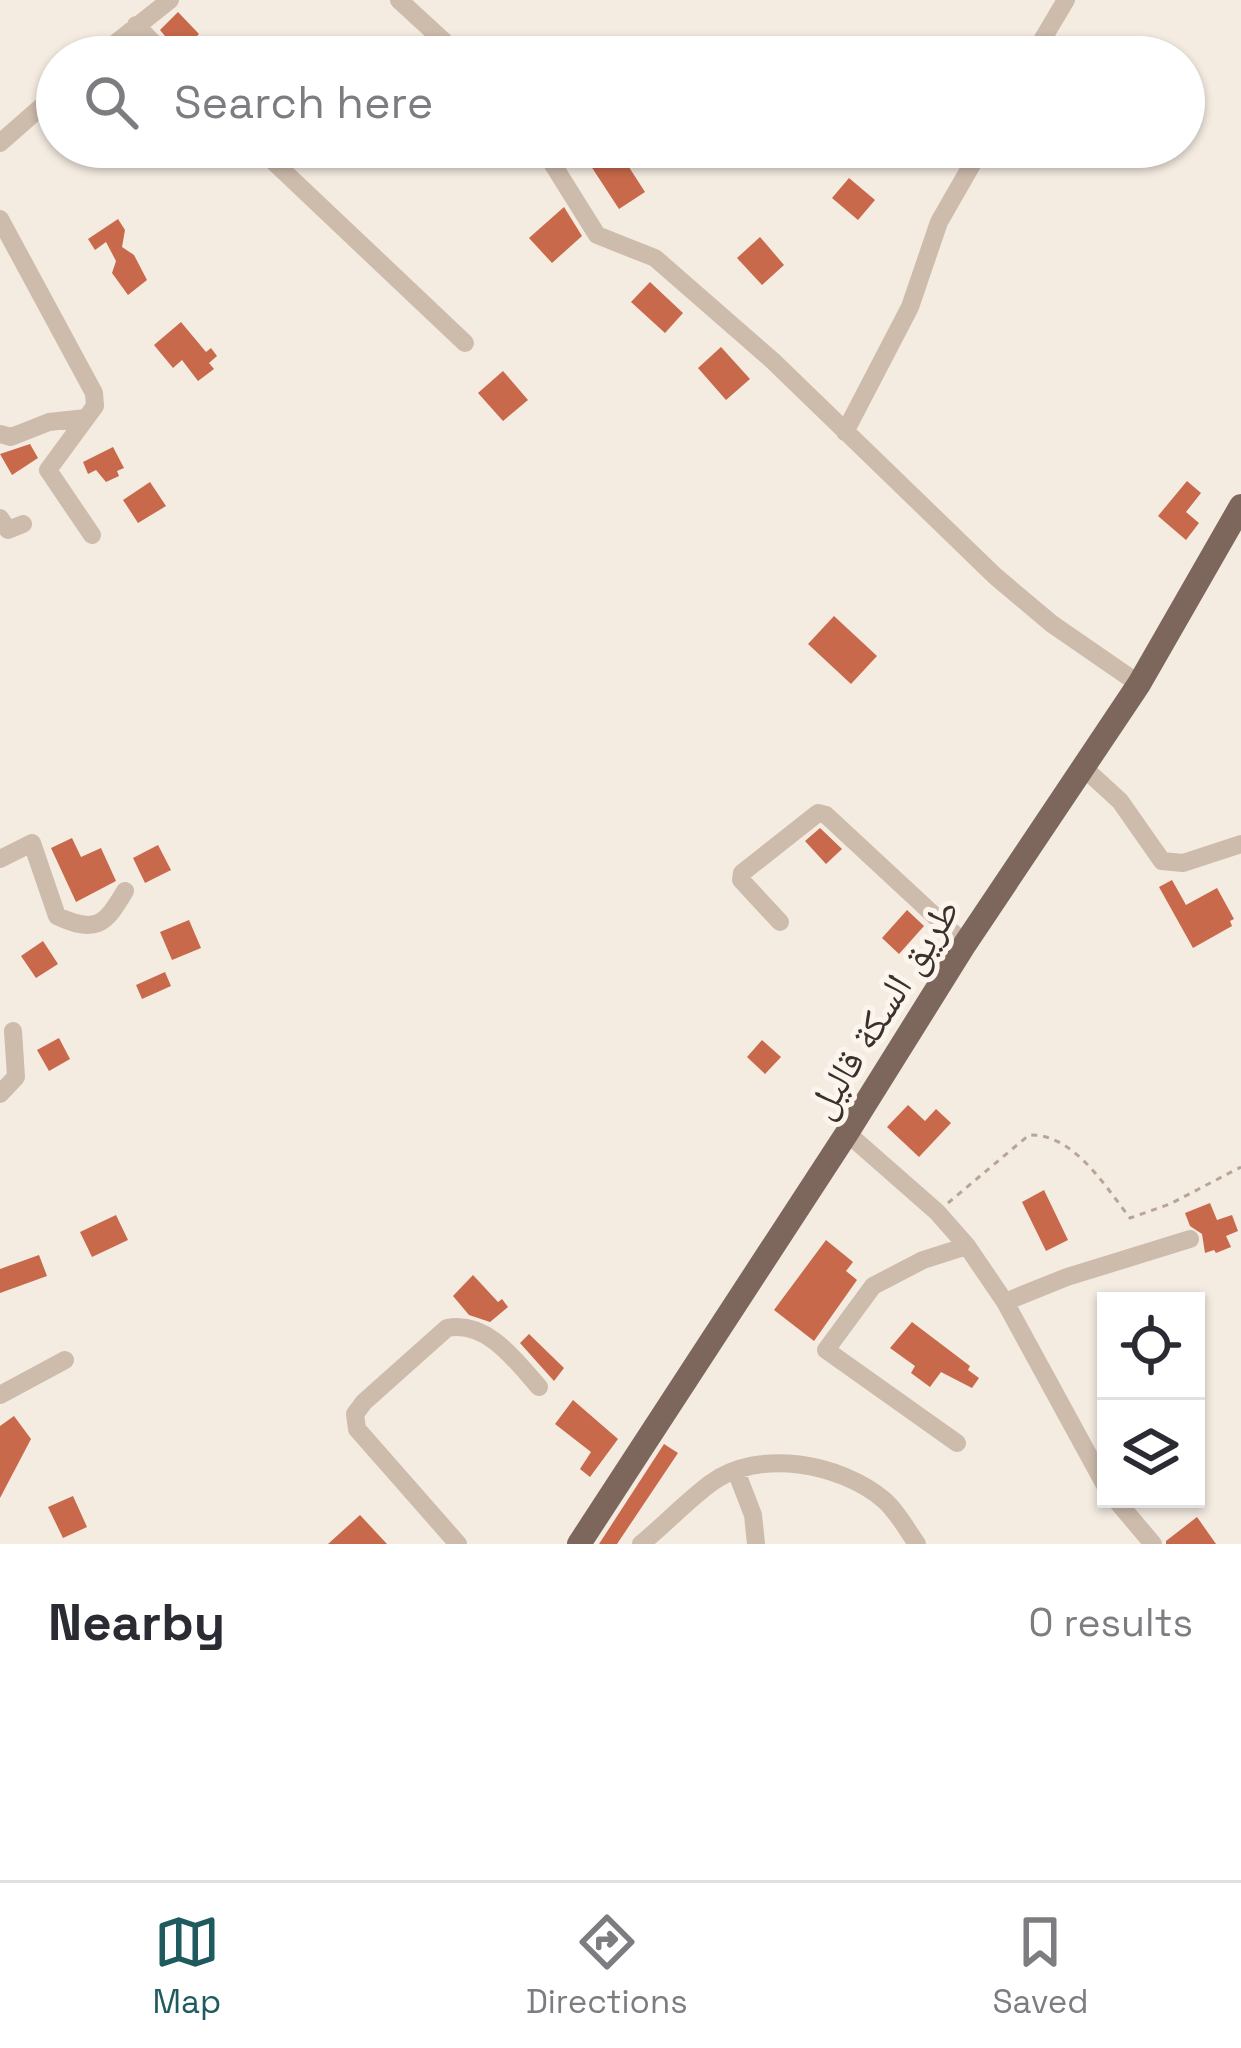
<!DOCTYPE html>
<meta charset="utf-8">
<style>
body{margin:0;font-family:"Space Grotesk","Noto Naskh Arabic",sans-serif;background:#f7f7f7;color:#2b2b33}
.controls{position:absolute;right:36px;bottom:36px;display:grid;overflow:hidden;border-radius:0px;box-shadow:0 3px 9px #0004}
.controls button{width:108px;height:108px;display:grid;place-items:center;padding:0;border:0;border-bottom:3px solid #e1e1e2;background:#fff;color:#2b2b33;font:60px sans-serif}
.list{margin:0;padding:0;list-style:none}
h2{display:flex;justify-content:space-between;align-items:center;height:156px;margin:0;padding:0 48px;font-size:51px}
h2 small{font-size:39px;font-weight:400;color:#7c7c81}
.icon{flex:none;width:66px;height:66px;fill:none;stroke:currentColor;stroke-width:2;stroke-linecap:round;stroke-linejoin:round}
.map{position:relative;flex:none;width:1241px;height:1544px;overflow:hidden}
.search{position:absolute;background:#fff;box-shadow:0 3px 9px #0004;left:36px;right:36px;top:36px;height:132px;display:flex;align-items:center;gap:30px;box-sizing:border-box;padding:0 42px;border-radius:66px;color:#7c7c81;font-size:45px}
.sheet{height:336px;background:#fff}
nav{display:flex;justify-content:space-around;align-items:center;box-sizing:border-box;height:168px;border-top:3px solid #e1e1e2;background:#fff;font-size:33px;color:#7c7c81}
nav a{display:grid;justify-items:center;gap:6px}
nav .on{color:#1f5a5e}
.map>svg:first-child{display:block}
.building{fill:#c8694b}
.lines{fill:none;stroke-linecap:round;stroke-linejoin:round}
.path{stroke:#b9a596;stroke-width:3;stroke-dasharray:6 6;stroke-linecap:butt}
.minor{stroke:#cdbbac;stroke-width:18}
.major{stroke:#7d675c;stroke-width:24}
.labels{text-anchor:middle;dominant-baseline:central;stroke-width:10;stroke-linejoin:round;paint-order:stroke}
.street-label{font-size:39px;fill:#3b302b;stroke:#fbf5ee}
</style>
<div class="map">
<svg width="1241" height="1544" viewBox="0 0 1241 1544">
<rect width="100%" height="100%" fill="#f4ebe1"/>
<path class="building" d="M 178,12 L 199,34 L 180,54 L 160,30 Z
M 607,147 L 620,168 L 627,164 L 645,192 L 619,209 L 587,160 Z
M 849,178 L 875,200 L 858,220 L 832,198 Z
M 564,207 L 582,236 L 552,263 L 529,238 Z
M 118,219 L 125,230 L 122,247 L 134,255 L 147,280 L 128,295 L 112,273 L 116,261 L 106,242 L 95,250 L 88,239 Z
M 760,237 L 784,265 L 762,285 L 737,258 Z
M 650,282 L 683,313 L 665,333 L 631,302 Z
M 181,322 L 206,352 L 211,348 L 217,356 L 209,363 L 214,369 L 198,381 L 182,360 L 173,368 L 154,345 Z
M 721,347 L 750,379 L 726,400 L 698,368 Z
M 503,371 L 528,400 L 503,421 L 478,393 Z
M 30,444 L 38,458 L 12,475 L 0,454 Z
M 113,447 L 124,468 L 117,471 L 119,476 L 106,482 L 96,470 L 88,474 L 83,462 Z
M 1187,481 L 1201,493 L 1186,512 L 1199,523 L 1186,540 L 1158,516 Z
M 150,482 L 166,506 L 138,523 L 123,500 Z
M 834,616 L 877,656 L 851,684 L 808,644 Z
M 820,828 L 842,849 L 826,864 L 805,841 Z
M 72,838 L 81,857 L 101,848 L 116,881 L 76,902 L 51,848 Z
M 158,845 L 171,870 L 145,883 L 133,858 Z
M 1172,880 L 1186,905 L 1217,888 L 1234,919 L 1230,921 L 1232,926 L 1193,948 L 1159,887 Z
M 907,910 L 924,926 L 899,954 L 882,938 Z
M 189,920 L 201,948 L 172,960 L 160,932 Z
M 43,941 L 58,964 L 36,978 L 21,956 Z
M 165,972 L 171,986 L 142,999 L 136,985 Z
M 59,1038 L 70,1059 L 49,1071 L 37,1050 Z
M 762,1040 L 781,1057 L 765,1074 L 747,1057 Z
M 908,1105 L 925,1121 L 936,1109 L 951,1123 L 919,1157 L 887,1127 Z
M 1044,1190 L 1068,1240 L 1046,1251 L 1022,1202 Z
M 1210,1203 L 1217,1220 L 1232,1215 L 1238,1231 L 1226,1236 L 1231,1247 L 1216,1253 L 1214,1250 L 1205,1253 L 1202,1234 L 1190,1226 L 1185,1213 Z
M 116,1215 L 128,1240 L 92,1257 L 80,1232 Z
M 826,1240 L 853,1262 L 846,1271 L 857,1280 L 814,1341 L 774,1310 Z
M 39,1255 L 47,1276 L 0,1293 L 0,1269 Z
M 473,1275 L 498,1302 L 502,1299 L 508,1307 L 490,1322 L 469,1315 L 453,1296 Z
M 912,1322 L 970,1366 L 968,1370 L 979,1378 L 972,1388 L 941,1372 L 930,1387 L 911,1373 L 915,1366 L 890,1348 Z
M 529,1334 L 564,1368 L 554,1381 L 520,1343 Z
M 573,1400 L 618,1439 L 590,1477 L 580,1469 L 591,1452 L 555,1424 Z
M 14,1416 L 31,1439 L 0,1498 L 0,1426 Z
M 664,1444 L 678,1453 L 617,1544 L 599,1544 Z
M 73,1496 L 87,1527 L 63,1538 L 48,1507 Z
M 360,1515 L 387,1544 L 328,1544 Z
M 1197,1517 L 1216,1544 L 1166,1544 L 1166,1541 Z"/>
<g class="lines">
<path class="path" d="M 948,1203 L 1029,1135 C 1073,1133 1105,1186 1130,1218 L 1170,1204 L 1241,1167"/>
<path class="minor" d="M 399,0 L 461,57
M 136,25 L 167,57
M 98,57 L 170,0
M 1032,57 L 1066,0
M 0,143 L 57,93
M 258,147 L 465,343
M 542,147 L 597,235 L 655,258 L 773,361 L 995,576 L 1052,624 L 1139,684
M 0,219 L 94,393 L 95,406 L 48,470 L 92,535
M 845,432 L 910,307 L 939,222 L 982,147
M 0,434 L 11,437 L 49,422 L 86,418
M 0,518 L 8,530 L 23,524
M 1084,768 L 1120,801 L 1162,861 L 1183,863 L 1241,844
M 0,859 L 32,843 L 57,916 C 96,934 105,925 125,891
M 780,922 L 741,880 L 742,873 L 818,813 L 826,815 L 965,944
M 0,1094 L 16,1077 L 13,1031
M 847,1133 L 937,1212 L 967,1246 L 1005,1302 L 1106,1487
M 1005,1302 L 1067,1277 L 1190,1239
M 0,1395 L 65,1360
M 957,1443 L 826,1350 L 873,1286 L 923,1260 L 967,1246
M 736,1471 L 753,1515 L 756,1544
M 1115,1499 L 1153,1544
M 458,1544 L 357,1429 L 355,1414 L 364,1402 L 447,1328 C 487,1320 516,1361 539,1387
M 641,1544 C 664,1525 688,1500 711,1483 C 759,1448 840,1463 884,1500 C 897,1511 907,1530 917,1544"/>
<path class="major" d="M 579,1544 L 847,1133 L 965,944 L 1139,684 L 1241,506"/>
</g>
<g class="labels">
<g class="street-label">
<text transform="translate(883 1008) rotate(-58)">طريق السكة قاليل</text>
</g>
</g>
</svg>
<div class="controls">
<button><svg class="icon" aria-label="locate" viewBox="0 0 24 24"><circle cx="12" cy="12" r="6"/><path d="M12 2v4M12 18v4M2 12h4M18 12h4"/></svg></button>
<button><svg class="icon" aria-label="layers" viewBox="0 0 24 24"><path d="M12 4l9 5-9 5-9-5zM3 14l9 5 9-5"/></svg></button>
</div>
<div class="search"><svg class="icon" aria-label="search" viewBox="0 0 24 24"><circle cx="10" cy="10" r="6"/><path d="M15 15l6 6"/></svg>Search here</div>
</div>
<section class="sheet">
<h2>Nearby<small>0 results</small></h2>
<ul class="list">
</ul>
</section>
<nav>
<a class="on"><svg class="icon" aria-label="map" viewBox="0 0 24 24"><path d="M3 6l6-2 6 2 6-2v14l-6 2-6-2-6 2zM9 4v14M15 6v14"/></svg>Map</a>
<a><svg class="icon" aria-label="directions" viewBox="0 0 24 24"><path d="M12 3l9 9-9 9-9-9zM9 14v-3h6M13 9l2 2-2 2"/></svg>Directions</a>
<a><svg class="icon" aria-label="saved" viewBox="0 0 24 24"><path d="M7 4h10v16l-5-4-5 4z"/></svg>Saved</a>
</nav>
